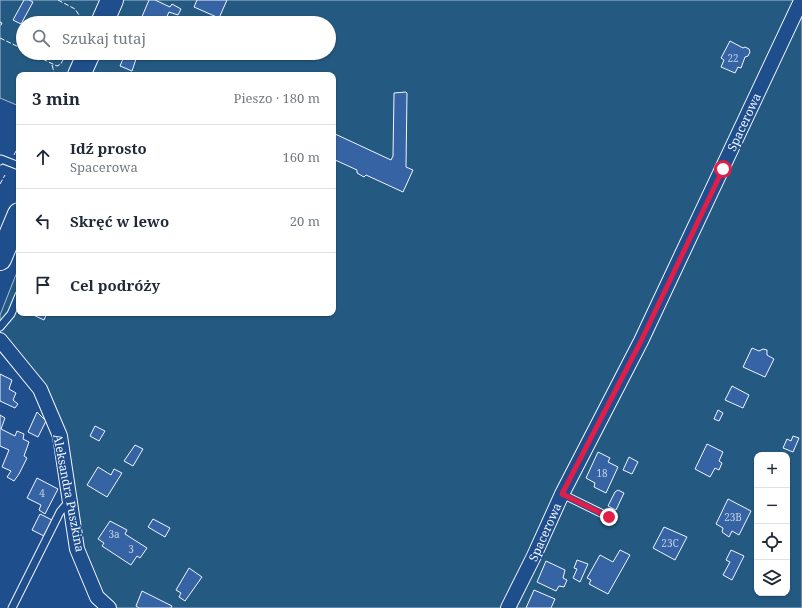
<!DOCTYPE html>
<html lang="pl">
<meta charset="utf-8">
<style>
body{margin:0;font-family:"Noto Serif",serif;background:#f6f6f7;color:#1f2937}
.controls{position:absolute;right:12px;bottom:12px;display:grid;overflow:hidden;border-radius:8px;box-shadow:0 1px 3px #0004}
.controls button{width:36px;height:36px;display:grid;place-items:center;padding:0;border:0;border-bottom:1px solid #e0e1e3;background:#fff;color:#1f2937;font:20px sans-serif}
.stop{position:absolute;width:12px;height:12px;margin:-9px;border:3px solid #e11d48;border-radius:50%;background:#fff}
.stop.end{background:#e11d48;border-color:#fff;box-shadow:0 1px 4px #0008}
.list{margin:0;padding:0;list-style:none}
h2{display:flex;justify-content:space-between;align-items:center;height:52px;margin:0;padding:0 16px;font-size:17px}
h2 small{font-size:13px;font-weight:400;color:#747a83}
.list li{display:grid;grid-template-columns:26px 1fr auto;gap:12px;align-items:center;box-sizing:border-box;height:64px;padding:0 16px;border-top:1px solid #e0e1e3}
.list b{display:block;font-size:15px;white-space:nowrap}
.list p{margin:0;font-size:13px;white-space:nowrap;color:#747a83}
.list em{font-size:13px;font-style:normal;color:#747a83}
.icon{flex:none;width:22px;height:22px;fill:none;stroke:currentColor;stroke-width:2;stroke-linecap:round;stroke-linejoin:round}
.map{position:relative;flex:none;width:802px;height:608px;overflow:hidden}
.search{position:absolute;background:#fff;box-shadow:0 1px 3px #0004;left:16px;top:16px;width:320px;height:44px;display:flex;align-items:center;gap:10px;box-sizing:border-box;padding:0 14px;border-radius:22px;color:#747a83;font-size:15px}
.panel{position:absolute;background:#fff;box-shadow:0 1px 3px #0004;left:16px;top:72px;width:320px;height:244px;border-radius:8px}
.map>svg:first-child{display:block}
.green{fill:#245a82;stroke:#a8bbd7;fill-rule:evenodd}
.building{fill:#3563a3;stroke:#f2f6ff}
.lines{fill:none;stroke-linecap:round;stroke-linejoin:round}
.service-casing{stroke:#f2f6ff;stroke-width:9}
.minor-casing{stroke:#f2f6ff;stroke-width:16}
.trunk-casing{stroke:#f2f6ff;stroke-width:24}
.service{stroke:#1f4e8c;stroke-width:7}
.minor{stroke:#1f4e8c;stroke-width:14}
.trunk{stroke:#1f4e8c;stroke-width:22}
.fence{stroke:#f2f6ff;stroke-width:1;stroke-dasharray:5 2;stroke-linecap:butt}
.route{stroke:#e11d48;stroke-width:5}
.labels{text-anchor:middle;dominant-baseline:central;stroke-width:3;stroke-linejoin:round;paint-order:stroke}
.number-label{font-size:10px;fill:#c3d1e8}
.street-label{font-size:12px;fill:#f2f6ff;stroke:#1f4e8c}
</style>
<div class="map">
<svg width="802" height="608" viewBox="0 0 802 608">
<rect width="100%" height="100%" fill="#1f4e8c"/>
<path class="green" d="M 0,0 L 802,0 L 802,608 L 117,608 L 78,566 L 64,464 L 40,391 L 0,342 L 0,315 L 19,267 L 19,313 L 333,313 L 333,75 L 19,75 L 19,106 L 0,98 ZM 23,23 L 329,23 L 329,53 L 23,53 ZM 757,455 L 787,455 L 787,593 L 757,593 Z"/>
<path class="building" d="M 24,0 L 29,0 L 33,2 L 21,24 L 13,20 Z
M 149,0 L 155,0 L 170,7 L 172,4 L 181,9 L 178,15 L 169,12 L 164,23 L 148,23 L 141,19 Z
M 197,0 L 227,0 L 219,18 L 194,7 Z
M 730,41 L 743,48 L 745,47 L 749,49 L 750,52 L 748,56 L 745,57 L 741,68 L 738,67 L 735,73 L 721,67 L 724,60 L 721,58 Z
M 125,54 L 136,59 L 132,71 L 120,66 Z
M 406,92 L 407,93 L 406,167 L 413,170 L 403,192 L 366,175 L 364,177 L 357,173 L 357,170 L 333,159 L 333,133 L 391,160 L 393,156 L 394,93 Z
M 29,313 L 47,313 L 44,320 Z
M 752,348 L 759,351 L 763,349 L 767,350 L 767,355 L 774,359 L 765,377 L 743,367 Z
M 0,374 L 12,380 L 9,389 L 16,393 L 13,400 L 18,404 L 15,408 L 0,401 Z
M 732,386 L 749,395 L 743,408 L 725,400 Z
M 718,410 L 723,413 L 719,421 L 714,419 Z
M 37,412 L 46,421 L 38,437 L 28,432 Z
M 0,415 L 5,418 L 1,429 L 15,436 L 17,431 L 24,434 L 23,439 L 29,442 L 24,456 L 27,458 L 19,474 L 14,481 L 7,477 L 11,471 L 2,467 L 9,450 L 0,446 Z
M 95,426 L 105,431 L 99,441 L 90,436 Z
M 793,436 L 799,438 L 793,452 L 783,448 L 787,439 L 791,441 Z
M 707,444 L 723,452 L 719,461 L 722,463 L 719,470 L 715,468 L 710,477 L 695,469 Z
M 135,445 L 143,449 L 133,466 L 124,461 Z
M 598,452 L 610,458 L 608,462 L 618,467 L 606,493 L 594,487 L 595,483 L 586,478 Z
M 629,457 L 638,462 L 632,474 L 623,470 Z
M 98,467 L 111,475 L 114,469 L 122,473 L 107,497 L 87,485 Z
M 37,478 L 58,489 L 45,514 L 39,510 L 41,505 L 27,498 Z
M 618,490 L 624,493 L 616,510 L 608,506 L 615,492 Z
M 728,499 L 751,511 L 739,535 L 732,531 L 729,537 L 722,532 L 723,528 L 716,524 Z
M 40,514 L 52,520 L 44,536 L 32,530 Z
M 153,519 L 170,528 L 165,537 L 148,527 Z
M 110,521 L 127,530 L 125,534 L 147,548 L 140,558 L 137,556 L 131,565 L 102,546 L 104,543 L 98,539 Z
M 664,527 L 687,537 L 675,560 L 653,548 Z
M 620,550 L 630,555 L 608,594 L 589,584 L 591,580 L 587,578 L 600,555 L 613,562 Z
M 731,550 L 744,556 L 732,580 L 723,575 L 730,562 L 726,560 Z
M 577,560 L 588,564 L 580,582 L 573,578 L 577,569 L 574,568 Z
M 546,561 L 565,570 L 563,578 L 567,580 L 564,587 L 559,586 L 556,591 L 537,582 Z
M 189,568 L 202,577 L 185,601 L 179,597 L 181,593 L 176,590 Z
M 534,590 L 555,599 L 551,608 L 526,608 Z
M 142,591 L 172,606 L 171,608 L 139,608 L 136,606 Z"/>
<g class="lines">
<g class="service-casing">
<path id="service" d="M 0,161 L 1,159 L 19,166
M 0,327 L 11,314 L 19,295
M 562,494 L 609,517
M 12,608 L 60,512 L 70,500"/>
</g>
<g class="minor-casing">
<path id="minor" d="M 0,340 L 40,389 L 60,436 L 77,549 L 97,597 L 109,608
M 508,608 L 534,556 L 562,494 L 641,341 L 800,3"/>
</g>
<g class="trunk-casing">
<path id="trunk" d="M 102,23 L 112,0
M 79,75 L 89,53
M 0,259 L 19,214"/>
</g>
<use href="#service" class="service"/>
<use href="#minor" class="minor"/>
<use href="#trunk" class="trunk"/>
<path class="fence" d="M 58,0 L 75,9 L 81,18 L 79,23
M 0,22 L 2,23 L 0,27
M 0,38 L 23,49
M 30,53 L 57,66 L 61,64 L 66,53
M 52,65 L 54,72 L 53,75
M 14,155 L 19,145
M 0,184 L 5,175"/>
</g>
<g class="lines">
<path class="route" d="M 609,517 L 562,494 L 641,341 L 723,169"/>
</g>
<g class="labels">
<g class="number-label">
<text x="733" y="58">22</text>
<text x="602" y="473">18</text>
<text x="42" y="493">4</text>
<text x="733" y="517">23B</text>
<text x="114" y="534">3a</text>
<text x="670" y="543">23C</text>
<text x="131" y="549">3</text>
</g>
<g class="street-label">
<text transform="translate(744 122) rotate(-65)">Spacerowa</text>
<text transform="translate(69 493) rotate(79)">Aleksandra Puszkina</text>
<text transform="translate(545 532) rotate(-66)">Spacerowa</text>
</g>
</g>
</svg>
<div class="controls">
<button>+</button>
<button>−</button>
<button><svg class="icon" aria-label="locate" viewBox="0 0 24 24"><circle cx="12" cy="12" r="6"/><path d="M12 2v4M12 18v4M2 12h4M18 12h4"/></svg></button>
<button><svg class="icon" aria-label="layers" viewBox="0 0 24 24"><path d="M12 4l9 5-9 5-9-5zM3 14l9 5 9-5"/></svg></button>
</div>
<div class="stop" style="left:723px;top:169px"></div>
<div class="stop end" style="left:609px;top:517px"></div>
<div class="search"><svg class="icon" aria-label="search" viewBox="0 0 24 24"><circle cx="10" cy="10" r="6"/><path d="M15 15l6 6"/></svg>Szukaj tutaj</div>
<section class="panel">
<h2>3 min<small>Pieszo · 180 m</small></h2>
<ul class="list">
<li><svg class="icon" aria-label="ahead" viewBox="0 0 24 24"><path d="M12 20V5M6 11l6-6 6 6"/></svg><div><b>Idź prosto</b><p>Spacerowa</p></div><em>160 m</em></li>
<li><svg class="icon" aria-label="left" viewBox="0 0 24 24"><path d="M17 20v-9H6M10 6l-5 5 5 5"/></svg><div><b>Skręć w lewo</b></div><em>20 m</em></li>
<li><svg class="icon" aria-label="arrive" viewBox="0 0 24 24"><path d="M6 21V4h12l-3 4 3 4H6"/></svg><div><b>Cel podróży</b></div></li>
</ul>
</section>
</div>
